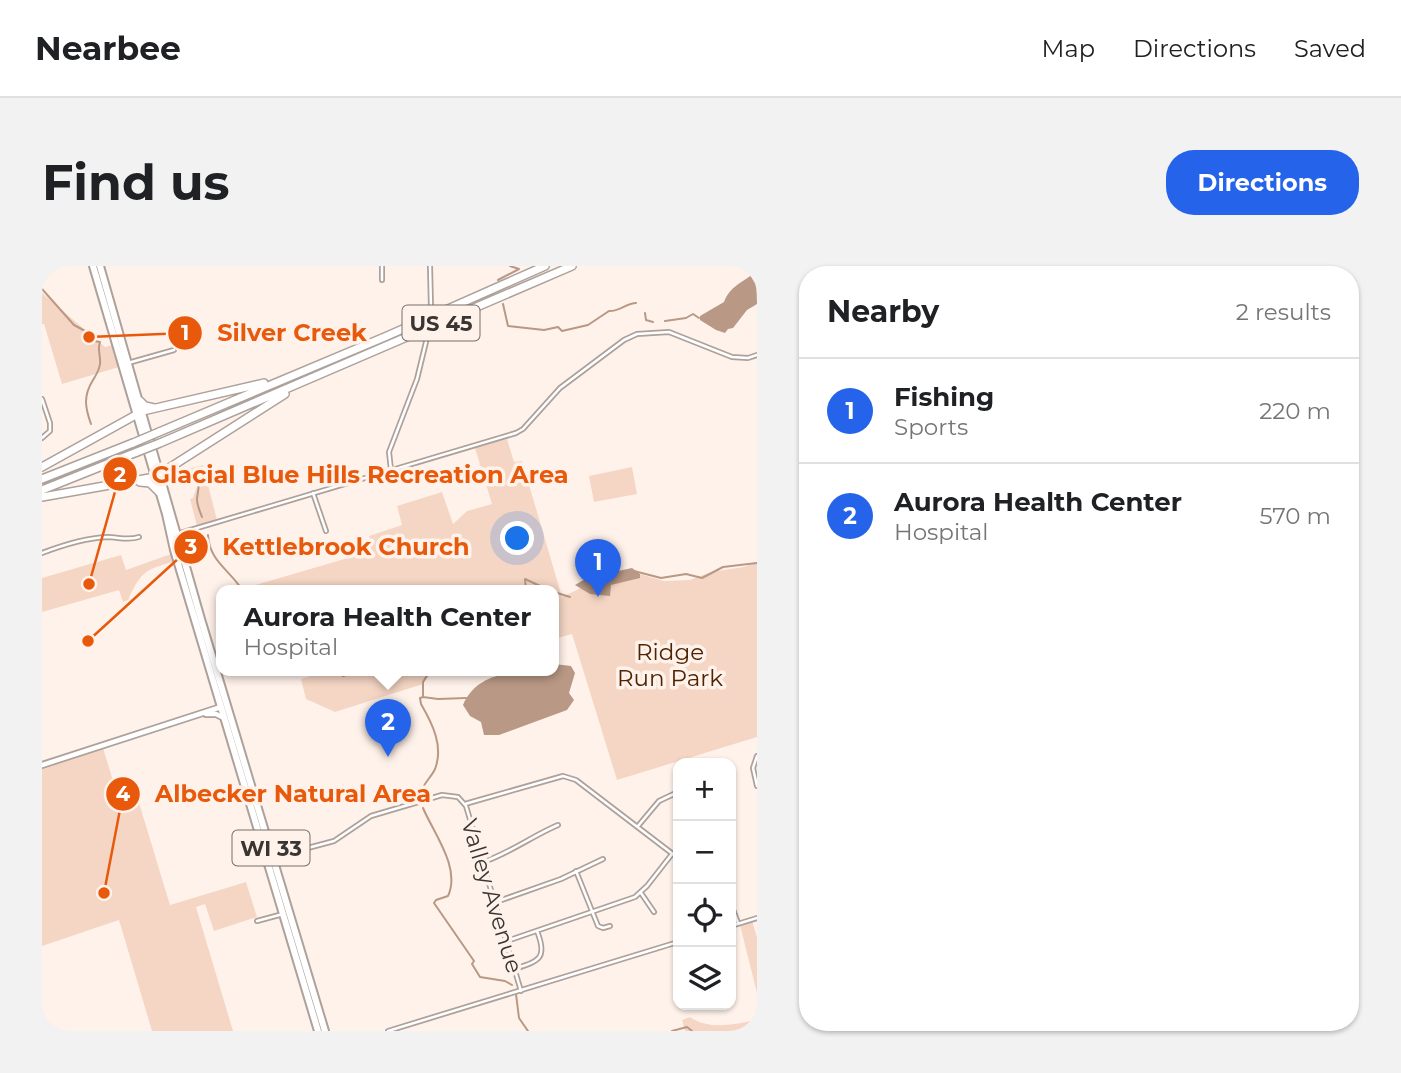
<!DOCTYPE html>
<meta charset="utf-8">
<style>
body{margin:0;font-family:Montserrat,sans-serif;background:#f2f2f2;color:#202124}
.controls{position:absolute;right:21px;bottom:21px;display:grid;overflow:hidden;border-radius:14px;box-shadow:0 2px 5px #0004}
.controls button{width:63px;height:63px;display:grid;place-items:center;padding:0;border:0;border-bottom:2px solid #e0e0e0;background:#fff;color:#202124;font:35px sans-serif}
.you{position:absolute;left:476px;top:273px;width:24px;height:24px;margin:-18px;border:5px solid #fff;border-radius:50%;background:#1a73e8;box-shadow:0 0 0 10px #1a73e833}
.badge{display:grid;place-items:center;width:46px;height:46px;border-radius:50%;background:#2563eb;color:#fff;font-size:23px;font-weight:700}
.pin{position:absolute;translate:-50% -58px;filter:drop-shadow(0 2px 4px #0008)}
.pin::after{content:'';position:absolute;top:37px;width:24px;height:21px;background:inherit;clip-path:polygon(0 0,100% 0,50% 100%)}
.popup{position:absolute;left:174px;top:319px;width:343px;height:91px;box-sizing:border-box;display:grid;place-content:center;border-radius:14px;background:#fff;filter:drop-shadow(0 2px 5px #0005);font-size:23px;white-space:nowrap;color:#757577}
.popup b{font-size:26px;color:#202124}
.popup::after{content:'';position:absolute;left:50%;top:100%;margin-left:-14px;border:14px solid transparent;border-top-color:#fff}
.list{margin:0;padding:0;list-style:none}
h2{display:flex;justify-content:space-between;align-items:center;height:91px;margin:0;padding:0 28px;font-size:30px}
h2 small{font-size:23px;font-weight:400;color:#757577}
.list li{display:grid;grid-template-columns:46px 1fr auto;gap:21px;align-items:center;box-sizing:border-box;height:105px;padding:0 28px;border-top:2px solid #e0e0e0}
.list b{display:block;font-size:26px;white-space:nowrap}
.list p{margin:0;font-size:23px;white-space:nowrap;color:#757577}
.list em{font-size:23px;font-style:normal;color:#757577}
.icon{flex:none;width:38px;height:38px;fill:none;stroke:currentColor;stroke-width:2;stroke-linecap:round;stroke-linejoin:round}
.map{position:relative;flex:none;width:715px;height:765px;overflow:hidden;border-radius:28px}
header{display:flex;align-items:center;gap:42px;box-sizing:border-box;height:98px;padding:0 35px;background:#fff;border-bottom:2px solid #e0e0e0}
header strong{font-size:33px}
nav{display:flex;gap:38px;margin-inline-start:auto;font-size:24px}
.intro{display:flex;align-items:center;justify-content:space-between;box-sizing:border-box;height:168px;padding:0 42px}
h1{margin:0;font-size:49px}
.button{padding:18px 32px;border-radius:28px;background:#2563eb;color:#fff;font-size:24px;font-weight:700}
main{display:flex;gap:42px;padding:0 42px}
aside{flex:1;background:#fff;border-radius:28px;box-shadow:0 2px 5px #0004}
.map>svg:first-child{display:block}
.green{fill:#f5d6c4}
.water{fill:#b99885}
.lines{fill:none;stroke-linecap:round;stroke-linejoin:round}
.stream{stroke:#b99885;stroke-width:2}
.street-casing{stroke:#ada19b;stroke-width:6}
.secondary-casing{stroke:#ada19b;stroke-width:8}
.primary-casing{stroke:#ada19b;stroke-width:10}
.highway-casing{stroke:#ada19b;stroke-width:10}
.street{stroke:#fff;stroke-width:2.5}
.secondary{stroke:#fff;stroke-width:4.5}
.primary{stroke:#fff;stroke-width:6}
.highway{stroke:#fff;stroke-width:7}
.street-bridge-casing{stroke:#ada19b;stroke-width:6;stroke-linecap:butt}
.highway-bridge-casing{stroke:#ada19b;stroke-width:10;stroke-linecap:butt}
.street-bridge{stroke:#fff;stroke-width:2.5}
.highway-bridge{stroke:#fff;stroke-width:7}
.labels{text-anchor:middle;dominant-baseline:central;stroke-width:7;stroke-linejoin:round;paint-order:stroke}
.shield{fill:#fff2ea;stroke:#746e69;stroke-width:2}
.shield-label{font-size:21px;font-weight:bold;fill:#393532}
.park-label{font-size:23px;fill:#502403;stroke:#fff2ea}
.street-label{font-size:23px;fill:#393532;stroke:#fff2ea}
.leader{fill:none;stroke:#e8590c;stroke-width:2.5}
.callout-dot{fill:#e8590c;stroke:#fff2ea;stroke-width:2.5}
.mark-label{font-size:21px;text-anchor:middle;font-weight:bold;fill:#fff}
.callout-label{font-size:24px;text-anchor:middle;font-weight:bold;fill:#e8590c;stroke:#fff2ea;stroke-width:7;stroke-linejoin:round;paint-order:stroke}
</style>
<header>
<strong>Nearbee</strong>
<nav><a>Map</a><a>Directions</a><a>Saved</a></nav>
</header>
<div class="intro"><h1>Find us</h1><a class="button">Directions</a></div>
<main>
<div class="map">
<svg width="715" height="765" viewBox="0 0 715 765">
<rect width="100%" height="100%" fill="#fff2ea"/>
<path class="green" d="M 0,27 L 63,81 L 71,79 L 77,101 L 20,118 L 2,58 L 0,58 Z
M 465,173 L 472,196 L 480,195 L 520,331 L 543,320 L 587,305 L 622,315 L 648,314 L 669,306 L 702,301 L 715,296 L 715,471 L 575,514 L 530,368 L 512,373 L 512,325 L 193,325 L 323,287 L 321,278 L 329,276 L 327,270 L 360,259 L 355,240 L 400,226 L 411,258 L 425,245 L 450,238 L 433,182 Z
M 161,199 L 175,254 L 155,260 L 148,233 L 151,232 L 156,218 L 142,204 Z
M 590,201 L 595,228 L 552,236 L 547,210 Z
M 129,288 L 131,296 C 102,303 98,308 86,334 L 81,336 L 77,324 L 0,346 L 0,312 L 79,289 L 84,304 Z
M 285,405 L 396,405 L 389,407 L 381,418 L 293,446 L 264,433 L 259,413 Z
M 61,482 L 73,521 L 91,517 L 128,639 L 204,616 L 215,651 L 172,665 L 163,638 L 154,641 L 191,765 L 110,765 L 77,654 L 0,680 L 0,502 Z
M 710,655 L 715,671 L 715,727 L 698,659 Z
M 648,751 C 669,765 692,758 715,754 L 715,765 L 643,765 L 640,754 Z"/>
<path class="water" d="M 714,6 L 715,38 L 705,44 L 691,62 L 686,63 L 683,67 L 674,64 L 658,54 L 658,50 L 682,36 C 688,20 701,16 714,6 Z
M 590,302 L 598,308 L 598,312 L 569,319 L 568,330 L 548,328 L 533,319 L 545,312 Z
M 512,398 L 529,400 L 533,407 L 527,427 L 532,434 L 525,444 L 457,469 L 442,469 L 439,456 L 428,450 L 421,439 C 436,403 479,405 512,405 Z"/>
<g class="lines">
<path class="stream" d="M 456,14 L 477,3 L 468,0
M 0,23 L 32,59 L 43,65 L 52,75 L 58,76 C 55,84 59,90 58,98 C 57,105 54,109 51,114 C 41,130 43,141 49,158
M 461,38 L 466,60 L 502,64 L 516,61 L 520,65 L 546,59 L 567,45 C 576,46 585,37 594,37
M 603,47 L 604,54 L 611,56
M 623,55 L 644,52 L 651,48 L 657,52
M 143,202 C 161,215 157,215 155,233 C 155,239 158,246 160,251
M 166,269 C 167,295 189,305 201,325
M 592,305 L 619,312 L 644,308 L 660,312 L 681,301 L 715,297
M 484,325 L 483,313 L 509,325
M 512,326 L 528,331
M 298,405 L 301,410 L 304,409 L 304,405
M 383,405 L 386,408 L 381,416 L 381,431 L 396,433 L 424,432
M 379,528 C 380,518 389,512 393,503 C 402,480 390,457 379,438 L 378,432 L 381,431
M 381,542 C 392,568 419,602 406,630 L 394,634 L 392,637 L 432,695 L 430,698 L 438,711 L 463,715 L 470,719
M 474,728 L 477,752 L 486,765
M 630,765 L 645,761 L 650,765"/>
<g class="street-casing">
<path id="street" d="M 340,0 L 340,14
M 388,0 L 389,42
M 86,97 L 132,84
M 0,133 L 8,157 L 8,165 L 0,172
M 349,204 L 347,186 L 375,113 L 384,76
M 271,227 L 284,265
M 135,268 L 474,167 L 481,163 L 518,122 L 582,74 L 595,68 L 627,66 L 690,91 L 706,92 L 715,89
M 0,287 C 21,279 42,272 65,271 C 76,271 86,275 97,271
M 715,490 L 711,502 L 715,520
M 423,538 L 521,510 L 534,514 L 636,592
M 596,560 L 617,535 L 636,526
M 232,591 L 292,575 L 329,550 L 400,529 L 416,531 L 424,540 L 479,725
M 441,596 C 468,587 490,570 516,559
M 534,605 L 556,660 L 561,662 L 568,660
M 599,627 L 612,646
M 454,636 L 519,613 L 561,593
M 689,638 L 696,657
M 215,655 L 241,648
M 689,660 L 715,652
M 465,675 L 593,631 L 605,620 L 630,588
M 472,703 C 497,695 506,693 495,665
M 346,765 L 636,676"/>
</g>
<g class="secondary-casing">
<path id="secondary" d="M 164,448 L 174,448 L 182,452
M 0,499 L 179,441"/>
</g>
<g class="primary-casing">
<path id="primary" d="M 51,0 L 124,248 L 132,284 L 276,765
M 58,0 L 159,353 L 283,765"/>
</g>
<g class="highway-casing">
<path id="highway" d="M 98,135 L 103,140 L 112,142
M 117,166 L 345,70 L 503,0
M 118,177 L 530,0
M 0,201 L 101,145 L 222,117
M 0,213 L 91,177
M 98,216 L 108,217 L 117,226
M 0,224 L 95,186
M 0,231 L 113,211 L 243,128"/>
</g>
<use href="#street" class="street"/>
<use href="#secondary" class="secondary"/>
<use href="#primary" class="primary"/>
<use href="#highway" class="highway"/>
<g class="street-bridge-casing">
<path id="street-bridge" d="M 384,76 L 389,43"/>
</g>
<g class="highway-bridge-casing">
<path id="highway-bridge" d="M 91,177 L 117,166
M 95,186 L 118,177"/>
</g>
<use href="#street-bridge" class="street-bridge"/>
<use href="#highway-bridge" class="highway-bridge"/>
</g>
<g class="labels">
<g class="shield">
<rect x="360.5" y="39.5" width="77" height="35" rx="5"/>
<rect x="190.5" y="564.5" width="77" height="35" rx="5"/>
</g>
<g class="shield-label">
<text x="399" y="57">US 45</text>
<text x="229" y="582">WI 33</text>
</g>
<g class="park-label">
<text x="628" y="386">Ridge<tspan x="628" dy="26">Run Park</tspan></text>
</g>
<g class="street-label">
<text transform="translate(450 630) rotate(73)">Valley Avenue</text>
</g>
</g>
<path class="leader" d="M47 71L143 67M47 318L78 208M46 375L149 281M62 627L81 528"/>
<g class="callout-dot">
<circle cx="47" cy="71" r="7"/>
<circle cx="47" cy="318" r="7"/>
<circle cx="46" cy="375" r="7"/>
<circle cx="62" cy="627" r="7"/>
<circle cx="143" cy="67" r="18"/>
<circle cx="78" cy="208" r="18"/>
<circle cx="149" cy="281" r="18"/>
<circle cx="81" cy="528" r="18"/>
</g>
<g class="mark-label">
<text x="143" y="74">1</text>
<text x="78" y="216">2</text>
<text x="149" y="288">3</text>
<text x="81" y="535">4</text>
</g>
<g class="callout-label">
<text x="250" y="75">Silver Creek</text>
<text x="318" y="217">Glacial Blue Hills Recreation Area</text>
<text x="304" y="289">Kettlebrook Church</text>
<text x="251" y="536">Albecker Natural Area</text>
</g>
</svg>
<div class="controls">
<button>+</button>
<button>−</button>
<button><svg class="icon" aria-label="locate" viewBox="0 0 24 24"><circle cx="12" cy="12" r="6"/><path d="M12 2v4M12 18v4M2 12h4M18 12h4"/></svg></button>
<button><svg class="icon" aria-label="layers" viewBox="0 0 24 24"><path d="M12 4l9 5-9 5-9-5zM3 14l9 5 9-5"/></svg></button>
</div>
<div class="you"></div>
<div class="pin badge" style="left:556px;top:331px">1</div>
<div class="pin badge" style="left:346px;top:491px">2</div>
<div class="popup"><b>Aurora Health Center</b>Hospital</div>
</div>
<aside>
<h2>Nearby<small>2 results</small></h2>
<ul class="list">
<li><span class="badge">1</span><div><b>Fishing</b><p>Sports</p></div><em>220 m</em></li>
<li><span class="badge">2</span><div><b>Aurora Health Center</b><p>Hospital</p></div><em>570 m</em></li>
</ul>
</aside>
</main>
